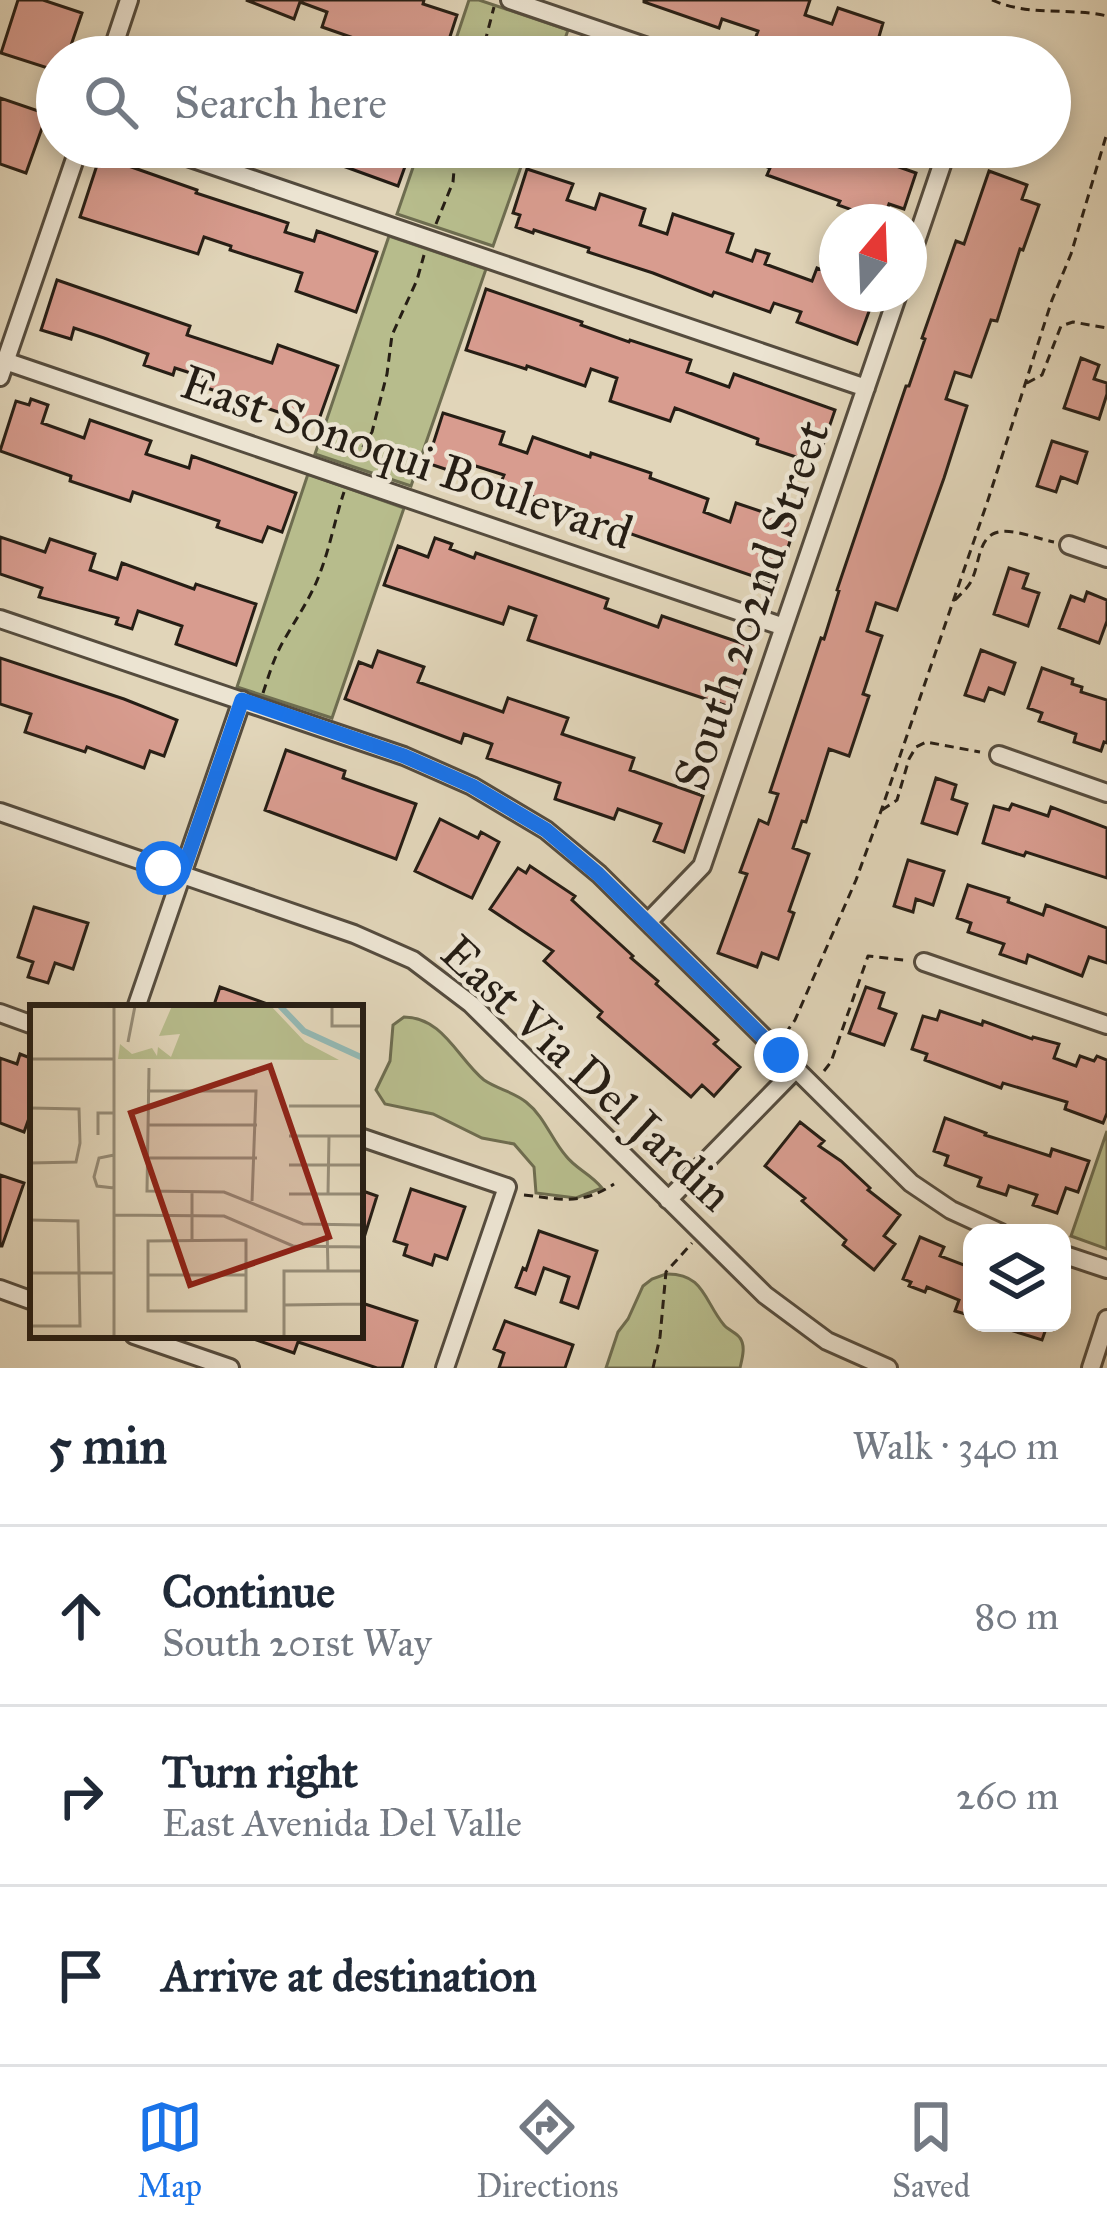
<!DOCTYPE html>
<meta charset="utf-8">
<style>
body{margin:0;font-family:"IM FELL Great Primer",serif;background:#f2f2f3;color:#1f2937}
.controls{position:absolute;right:36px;bottom:36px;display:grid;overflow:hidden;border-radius:24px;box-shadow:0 6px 18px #0003}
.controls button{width:108px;height:108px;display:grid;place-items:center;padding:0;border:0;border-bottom:3px solid #e0e1e3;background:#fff;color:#1f2937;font:60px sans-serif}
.compass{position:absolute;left:819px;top:204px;width:108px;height:108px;border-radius:50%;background:#fff;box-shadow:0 6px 18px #0003;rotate:19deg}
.stop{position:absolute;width:36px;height:36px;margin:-27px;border:9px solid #1a73e8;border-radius:50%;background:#fff}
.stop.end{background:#1a73e8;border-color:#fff;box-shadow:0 3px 12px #0008}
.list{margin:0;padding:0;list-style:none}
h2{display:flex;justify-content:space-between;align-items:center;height:156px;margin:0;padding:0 48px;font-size:51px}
h2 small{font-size:39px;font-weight:400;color:#747a83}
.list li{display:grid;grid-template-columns:78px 1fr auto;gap:36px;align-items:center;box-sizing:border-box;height:180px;padding:0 48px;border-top:3px solid #e0e1e3}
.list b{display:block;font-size:45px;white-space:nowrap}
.list p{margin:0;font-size:39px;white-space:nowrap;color:#747a83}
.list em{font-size:39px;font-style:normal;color:#747a83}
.icon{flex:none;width:66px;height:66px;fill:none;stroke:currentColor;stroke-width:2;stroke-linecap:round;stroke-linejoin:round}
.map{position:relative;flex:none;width:1107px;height:1368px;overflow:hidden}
.search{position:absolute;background:#fff;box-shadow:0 6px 18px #0003;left:36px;right:36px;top:36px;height:132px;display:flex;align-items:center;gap:30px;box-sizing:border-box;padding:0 42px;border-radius:66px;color:#747a83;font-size:45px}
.sheet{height:696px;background:#fff}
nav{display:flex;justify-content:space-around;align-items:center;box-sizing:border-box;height:168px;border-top:3px solid #e0e1e3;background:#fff;font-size:33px;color:#747a83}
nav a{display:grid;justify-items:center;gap:6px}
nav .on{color:#1a73e8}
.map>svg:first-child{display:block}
.green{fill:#b7bc8c;stroke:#6e6d50;stroke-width:3}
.building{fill:#d89c8f;stroke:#261e15;stroke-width:3}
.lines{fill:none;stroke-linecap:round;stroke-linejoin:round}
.street-casing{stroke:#554c3e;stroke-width:22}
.path{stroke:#261e15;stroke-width:3;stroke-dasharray:9 6;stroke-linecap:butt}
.street{stroke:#ece4d2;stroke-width:16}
.route{stroke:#1a73e8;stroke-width:15}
.labels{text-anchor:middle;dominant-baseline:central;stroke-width:9;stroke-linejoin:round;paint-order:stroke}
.street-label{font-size:48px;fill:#261e15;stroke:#ece4d2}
.inset-river{fill:none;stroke:#94b8b3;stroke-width:6}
.inset-road{fill:none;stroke:#968c77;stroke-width:3}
.view{fill:#8f2418;fill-opacity:0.15;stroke:#8f2418;stroke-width:6}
.inset-edge{fill:none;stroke:#261e15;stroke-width:6}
</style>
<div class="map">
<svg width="1107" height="1368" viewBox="0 0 1107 1368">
<rect width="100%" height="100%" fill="#e1d5b9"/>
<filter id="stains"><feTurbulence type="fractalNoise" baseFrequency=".00167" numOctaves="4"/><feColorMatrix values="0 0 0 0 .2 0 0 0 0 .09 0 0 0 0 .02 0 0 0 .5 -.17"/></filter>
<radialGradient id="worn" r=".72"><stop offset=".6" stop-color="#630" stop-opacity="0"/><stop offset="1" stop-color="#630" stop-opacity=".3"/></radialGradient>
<path class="green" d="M 469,0 L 479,0 L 568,30 L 559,57 L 450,57 Z
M 420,147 L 528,147 L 493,246 L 397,214 Z
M 389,236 L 486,269 L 411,486 L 315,454 Z
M 308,474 L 404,508 L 332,718 L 237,687 Z
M 404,1017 C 443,1017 458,1059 484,1080 C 497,1089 514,1092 526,1102 C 545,1117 551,1139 566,1156 C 576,1169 591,1174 602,1188 L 576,1198 L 536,1193 L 534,1167 L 514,1144 L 482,1138 L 433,1114 L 385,1104 L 376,1090 L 390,1061 L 393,1025 Z
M 1107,1131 L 1107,1249 L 1071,1236 Z
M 666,1274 C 704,1273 704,1301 724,1325 C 728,1330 736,1332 740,1338 C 746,1346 742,1359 740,1368 L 606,1368 L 618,1332 L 628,1319 L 643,1286 L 652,1279 Z"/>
<path class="building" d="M 18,0 L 43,0 L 82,13 L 67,57 L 57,57 L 57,71 L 1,53 Z
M 246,0 L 424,0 L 423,4 L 457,15 L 445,52 L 430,47 L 427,57 L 408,57 L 322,27 L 327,12 L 300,2 L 294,19 Z
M 644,0 L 810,0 L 805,15 L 832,24 L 838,8 L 883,23 L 878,40 L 905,49 L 907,41 L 946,55 L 946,57 L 808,57 L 754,42 L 758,31 L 722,19 L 719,28 L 644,2 Z
M 0,98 L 47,114 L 26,173 L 0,164 Z
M 300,147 L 412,147 L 398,186 L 299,150 Z
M 717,147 L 844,147 L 883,158 L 882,161 L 916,173 L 904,209 L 889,204 L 883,221 L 838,205 L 840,201 L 767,175 L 770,168 Z
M 100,156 L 197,190 L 196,193 L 288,223 L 285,232 L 314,241 L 317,231 L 377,252 L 356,312 L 296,291 L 302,273 L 230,250 L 231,246 L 204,237 L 198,254 L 80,217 Z
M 527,169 L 573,184 L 567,200 L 595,209 L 600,194 L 645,209 L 640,225 L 667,234 L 673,214 L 733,234 L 727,252 L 752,261 L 756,250 L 769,254 L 765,264 L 812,281 L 817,268 L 837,276 L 837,294 L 859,294 L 856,301 L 871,306 L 857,344 L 797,322 L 801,312 L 774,303 L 770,312 L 714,292 L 712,296 L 653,273 L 588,252 L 589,248 L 534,230 L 533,233 L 516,227 L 520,215 L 513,213 Z
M 989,171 L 1027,185 L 1022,199 L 1039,205 L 1023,250 L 1020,249 L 997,321 L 991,320 L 971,377 L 955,372 L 946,399 L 967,406 L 944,478 L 897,610 L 876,603 L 867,631 L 882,636 L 863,694 L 869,696 L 849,756 L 829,749 L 806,822 L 802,821 L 793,848 L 809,854 L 789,911 L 794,913 L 778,959 L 762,953 L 757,967 L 718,953 L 747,874 L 740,872 L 759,820 L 768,824 L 778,794 L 770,792 L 821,638 L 824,639 L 839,591 L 837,590 L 906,386 L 909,386 L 925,339 L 922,338 L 956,241 L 964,244 Z
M 57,280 L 190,326 L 187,335 L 272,363 L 278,345 L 338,366 L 317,425 L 201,386 L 203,377 L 175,368 L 173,375 L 144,365 L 148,354 L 104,338 L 74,328 L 71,339 L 41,330 Z
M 486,289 L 582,322 L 581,325 L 629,342 L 630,340 L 691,360 L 687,372 L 729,387 L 734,374 L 835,410 L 822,448 L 807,444 L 802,459 L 757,444 L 758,439 L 675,408 L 670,421 L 610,401 L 617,378 L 591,369 L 585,386 L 527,366 L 526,369 L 466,350 Z
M 1081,358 L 1099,365 L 1094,379 L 1107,383 L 1107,394 L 1099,419 L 1064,408 Z
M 31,399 L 48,405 L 42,423 L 84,438 L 90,420 L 151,441 L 146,454 L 189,468 L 192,456 L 296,493 L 282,532 L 268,527 L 262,542 L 217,527 L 219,521 L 133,492 L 130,501 L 70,481 L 71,476 L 0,451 L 16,401 L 29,405 Z
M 443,413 L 504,432 L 500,444 L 527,453 L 533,437 L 590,457 L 591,453 L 651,473 L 650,478 L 708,499 L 704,512 L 730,522 L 736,503 L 796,523 L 776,584 L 533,500 L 534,497 L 500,485 L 504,475 L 460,461 L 457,473 L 427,463 Z
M 1052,441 L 1087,452 L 1077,483 L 1061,477 L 1056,492 L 1037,486 Z
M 0,537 L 45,552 L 50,539 L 95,554 L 90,570 L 117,579 L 122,563 L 194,589 L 196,584 L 256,604 L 236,665 L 176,644 L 182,626 L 138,611 L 132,629 L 116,624 L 118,618 L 39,597 L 42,588 L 0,574 Z
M 435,538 L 452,544 L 450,549 L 474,558 L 476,553 L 608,599 L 605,608 L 658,627 L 662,616 L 753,647 L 733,708 L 528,640 L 536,616 L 509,607 L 503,624 L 384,585 L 398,546 L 428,557 Z
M 1009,568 L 1028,574 L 1023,588 L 1039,593 L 1028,626 L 994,614 Z
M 1087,592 L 1107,600 L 1107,621 L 1099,643 L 1059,628 L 1071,596 L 1084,601 Z
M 981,650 L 1015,663 L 1004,694 L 989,688 L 984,701 L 965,695 Z
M 378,651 L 424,667 L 418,682 L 503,712 L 508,698 L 568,718 L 562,734 L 634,758 L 630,770 L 703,796 L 684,852 L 654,841 L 661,824 L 618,809 L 614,819 L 555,799 L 560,783 L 487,758 L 492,744 L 464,734 L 461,743 L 345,699 L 359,662 L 372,667 Z
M 0,658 L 124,699 L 177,720 L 164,756 L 150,751 L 144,768 L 87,747 L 85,752 L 25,732 L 31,714 L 0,704 Z
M 1042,668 L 1073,679 L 1072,684 L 1082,687 L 1081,692 L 1107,700 L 1107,743 L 1104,742 L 1101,751 L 1074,742 L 1076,734 L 1039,721 L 1042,713 L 1028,708 Z
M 286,750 L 345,771 L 343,778 L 416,804 L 396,859 L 265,810 Z
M 936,778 L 956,785 L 952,799 L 967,804 L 957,834 L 922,823 Z
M 1012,804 L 1048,816 L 1051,807 L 1107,828 L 1107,878 L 1026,852 L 1024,856 L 983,843 L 994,806 L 1009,810 Z
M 440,819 L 478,838 L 481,832 L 499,842 L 472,898 L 415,871 Z
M 908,860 L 944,871 L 933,905 L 916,899 L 913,912 L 894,906 Z
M 530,866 L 575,896 L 572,900 L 633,956 L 631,958 L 658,981 L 656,984 L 718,1040 L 714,1044 L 740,1067 L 714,1096 L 702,1085 L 691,1097 L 598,1017 L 602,1012 L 544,961 L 553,951 L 490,909 L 518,868 L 526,873 Z
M 968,885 L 1009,898 L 1008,902 L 1043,915 L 1046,905 L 1107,928 L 1107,963 L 1089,957 L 1082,976 L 1028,955 L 1026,963 L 1000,954 L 1004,944 L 968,932 L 971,923 L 957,918 Z
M 34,907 L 88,923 L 73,969 L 55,963 L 48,983 L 28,977 L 33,962 L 18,957 Z
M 220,987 L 273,1006 L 273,1008 L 213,1008 Z
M 866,987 L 884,993 L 879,1008 L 896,1014 L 884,1045 L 849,1033 Z
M 940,1011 L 982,1025 L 983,1021 L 1032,1039 L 1033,1037 L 1059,1044 L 1054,1058 L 1076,1066 L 1080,1056 L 1094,1061 L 1097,1056 L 1107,1060 L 1107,1113 L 1103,1123 L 1065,1109 L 1067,1102 L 1003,1083 L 1001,1088 L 925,1060 L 927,1054 L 912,1049 L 923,1016 L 937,1020 Z
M 20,1054 L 33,1059 L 33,1107 L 24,1132 L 0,1123 L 0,1058 L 17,1064 Z
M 945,1118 L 986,1133 L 985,1135 L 1050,1156 L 1052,1149 L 1089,1161 L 1078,1192 L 1066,1188 L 1057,1213 L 1033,1205 L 1037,1195 L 1009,1186 L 1006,1195 L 978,1186 L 981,1178 L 945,1165 L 948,1156 L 934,1151 Z
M 800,1122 L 824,1141 L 819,1146 L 841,1161 L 870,1188 L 868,1190 L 900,1215 L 884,1236 L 895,1244 L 874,1270 L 843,1245 L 846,1240 L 802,1201 L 805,1198 L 765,1166 Z
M 0,1175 L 24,1183 L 2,1246 L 0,1246 Z
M 411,1189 L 465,1207 L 447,1259 L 435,1255 L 432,1265 L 404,1255 L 407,1245 L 394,1241 Z
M 360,1190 L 377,1196 L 363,1241 L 360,1241 Z
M 539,1231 L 597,1251 L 578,1308 L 561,1302 L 569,1277 L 544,1268 L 535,1294 L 516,1287 L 523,1268 L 526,1270 Z
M 920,1237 L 944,1247 L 940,1256 L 972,1268 L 972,1316 L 955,1311 L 959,1300 L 927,1287 L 925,1292 L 909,1286 L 911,1282 L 903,1279 Z
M 365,1304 L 417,1321 L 402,1368 L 377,1368 L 298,1342 L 294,1353 L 248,1337 L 248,1335 L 360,1335 L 360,1319 Z
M 505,1321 L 573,1345 L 565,1368 L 499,1368 L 504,1353 L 494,1349 Z
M 998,1323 L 1048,1323 L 1042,1340 L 997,1326 Z"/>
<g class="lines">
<g class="street-casing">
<path id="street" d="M 510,0 L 677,57
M 110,57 L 129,0
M 158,147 L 866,388
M 909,262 L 947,150 L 940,147
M 5,361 L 784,627
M 0,377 L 79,147
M 1069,545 L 1107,558
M 0,619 L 404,756 L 472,786 L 546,830 L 599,874 L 911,1183 L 951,1210 L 1001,1233
M 999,755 L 1107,793
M 0,812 L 354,934 L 413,960 L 471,1004 L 765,1295 L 827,1341 L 888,1368
M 648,922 L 702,866 L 898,294
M 924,962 L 1107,1025
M 136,1008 L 242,700
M 0,1013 L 33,1025
M 360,1137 L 507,1187 L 445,1368
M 668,1200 L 796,1069
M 1062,1254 L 1107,1269
M 0,1289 L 33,1301
M 134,1335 L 230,1368
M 1091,1368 L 1107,1319"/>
</g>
<path class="path" d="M 992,0 C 1030,17 1069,7 1107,16
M 481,57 L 494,7
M 436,224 L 453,182 L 456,147
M 1027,383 L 1042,375 L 1061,326 L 1073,322 L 1107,328
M 355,460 L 372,432 L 387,374 L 392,335 L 417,280 L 424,255
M 955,600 C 962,593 970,586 973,577 C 979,563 979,539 995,533 C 1010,527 1038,539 1054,542
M 263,693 C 269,675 274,657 284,640 C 295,621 307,603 316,583 C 329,553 334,522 344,492
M 882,810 L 897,800 L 909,759 L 916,747 L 926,742 L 980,752
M 785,1034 L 795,1020 L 856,880 L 881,811 L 988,500 L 1052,300 L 1071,254 L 1107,133
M 824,1071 L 831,1062 L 868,956 L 904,960
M 524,1195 C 561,1199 580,1206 614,1184
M 653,1368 L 660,1337 L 666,1272 L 692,1243"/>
<use href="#street" class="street"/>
</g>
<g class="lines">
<path class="route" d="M 163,868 L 182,874 L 242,700 L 404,756 L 472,786 L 546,830 L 598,874 L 781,1055"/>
</g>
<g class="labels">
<g class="street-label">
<text transform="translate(407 457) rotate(19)">East Sonoqui Boulevard</text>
<text transform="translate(751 605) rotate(-71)">South 202nd Street</text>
<text transform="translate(587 1073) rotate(43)">East Via Del Jardin</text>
</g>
</g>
<g transform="translate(30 1005)">
<rect width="333" height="333" fill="#e1d5b9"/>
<path d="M 142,1 L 241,1 L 275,37 L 309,55 L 88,54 L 90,39 L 102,49 L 122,43 L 127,51 L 128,42 L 141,52 L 150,29 L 129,31 Z" fill="#b7bc8c"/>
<path class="inset-river" d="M 250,1 L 274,26 L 333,53"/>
<path class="inset-road" d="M 84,1 L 84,332M 302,1 L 302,21 L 333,21M 98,37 L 105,1M 0,54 L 84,54M 119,63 L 117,186 L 194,187 L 273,219 L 333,220M 117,86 L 226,86 L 222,196M 259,101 L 333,101M 0,103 L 49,104 L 50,138 L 46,157 L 0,158M 117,120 L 227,120M 68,130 L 68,108 L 84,108M 259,131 L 333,131M 84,150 L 69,153 L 64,172 L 67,181 L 84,183M 117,153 L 227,153M 259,160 L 333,160M 162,186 L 162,235M 259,189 L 333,189M 298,189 L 299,131M 84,210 L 194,211 L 263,241 L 333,242M 0,215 L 48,216 L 50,321 L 0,321M 297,220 L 298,266M 216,235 L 216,306 L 118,306 L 118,236 ZM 254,266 L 332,266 L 332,332 L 254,332 ZM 0,268 L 84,268M 118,270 L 216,270M 254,300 L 332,299"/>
<path class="view" d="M 240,61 L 299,232 L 160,280 L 101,108 Z"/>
<rect width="333" height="333" class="inset-edge"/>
</g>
<rect width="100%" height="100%" filter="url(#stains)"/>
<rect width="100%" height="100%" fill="url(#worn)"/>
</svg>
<div class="controls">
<button><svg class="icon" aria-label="layers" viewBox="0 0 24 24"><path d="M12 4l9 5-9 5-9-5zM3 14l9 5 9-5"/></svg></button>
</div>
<svg class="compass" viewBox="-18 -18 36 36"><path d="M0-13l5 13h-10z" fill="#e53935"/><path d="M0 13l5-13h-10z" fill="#747a83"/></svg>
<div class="stop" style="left:163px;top:868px"></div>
<div class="stop end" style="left:781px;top:1055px"></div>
<div class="search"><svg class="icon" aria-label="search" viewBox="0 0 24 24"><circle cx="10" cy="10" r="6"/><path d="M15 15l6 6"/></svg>Search here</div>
</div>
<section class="sheet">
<h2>5 min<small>Walk · 340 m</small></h2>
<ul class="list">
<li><svg class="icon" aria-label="ahead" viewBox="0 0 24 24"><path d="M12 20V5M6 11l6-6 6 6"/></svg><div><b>Continue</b><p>South 201st Way</p></div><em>80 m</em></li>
<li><svg class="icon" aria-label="right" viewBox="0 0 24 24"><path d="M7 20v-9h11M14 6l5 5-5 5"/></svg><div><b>Turn right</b><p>East Avenida Del Valle</p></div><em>260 m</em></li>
<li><svg class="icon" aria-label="arrive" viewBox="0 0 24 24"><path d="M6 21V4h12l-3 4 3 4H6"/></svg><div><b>Arrive at destination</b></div></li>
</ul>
</section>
<nav>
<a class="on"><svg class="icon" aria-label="map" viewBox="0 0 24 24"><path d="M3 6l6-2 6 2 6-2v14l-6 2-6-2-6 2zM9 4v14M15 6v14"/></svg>Map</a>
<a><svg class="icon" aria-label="directions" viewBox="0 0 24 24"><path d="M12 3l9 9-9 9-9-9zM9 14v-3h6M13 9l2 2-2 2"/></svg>Directions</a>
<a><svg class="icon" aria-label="saved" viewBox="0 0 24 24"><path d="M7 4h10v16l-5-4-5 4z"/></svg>Saved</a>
</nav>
